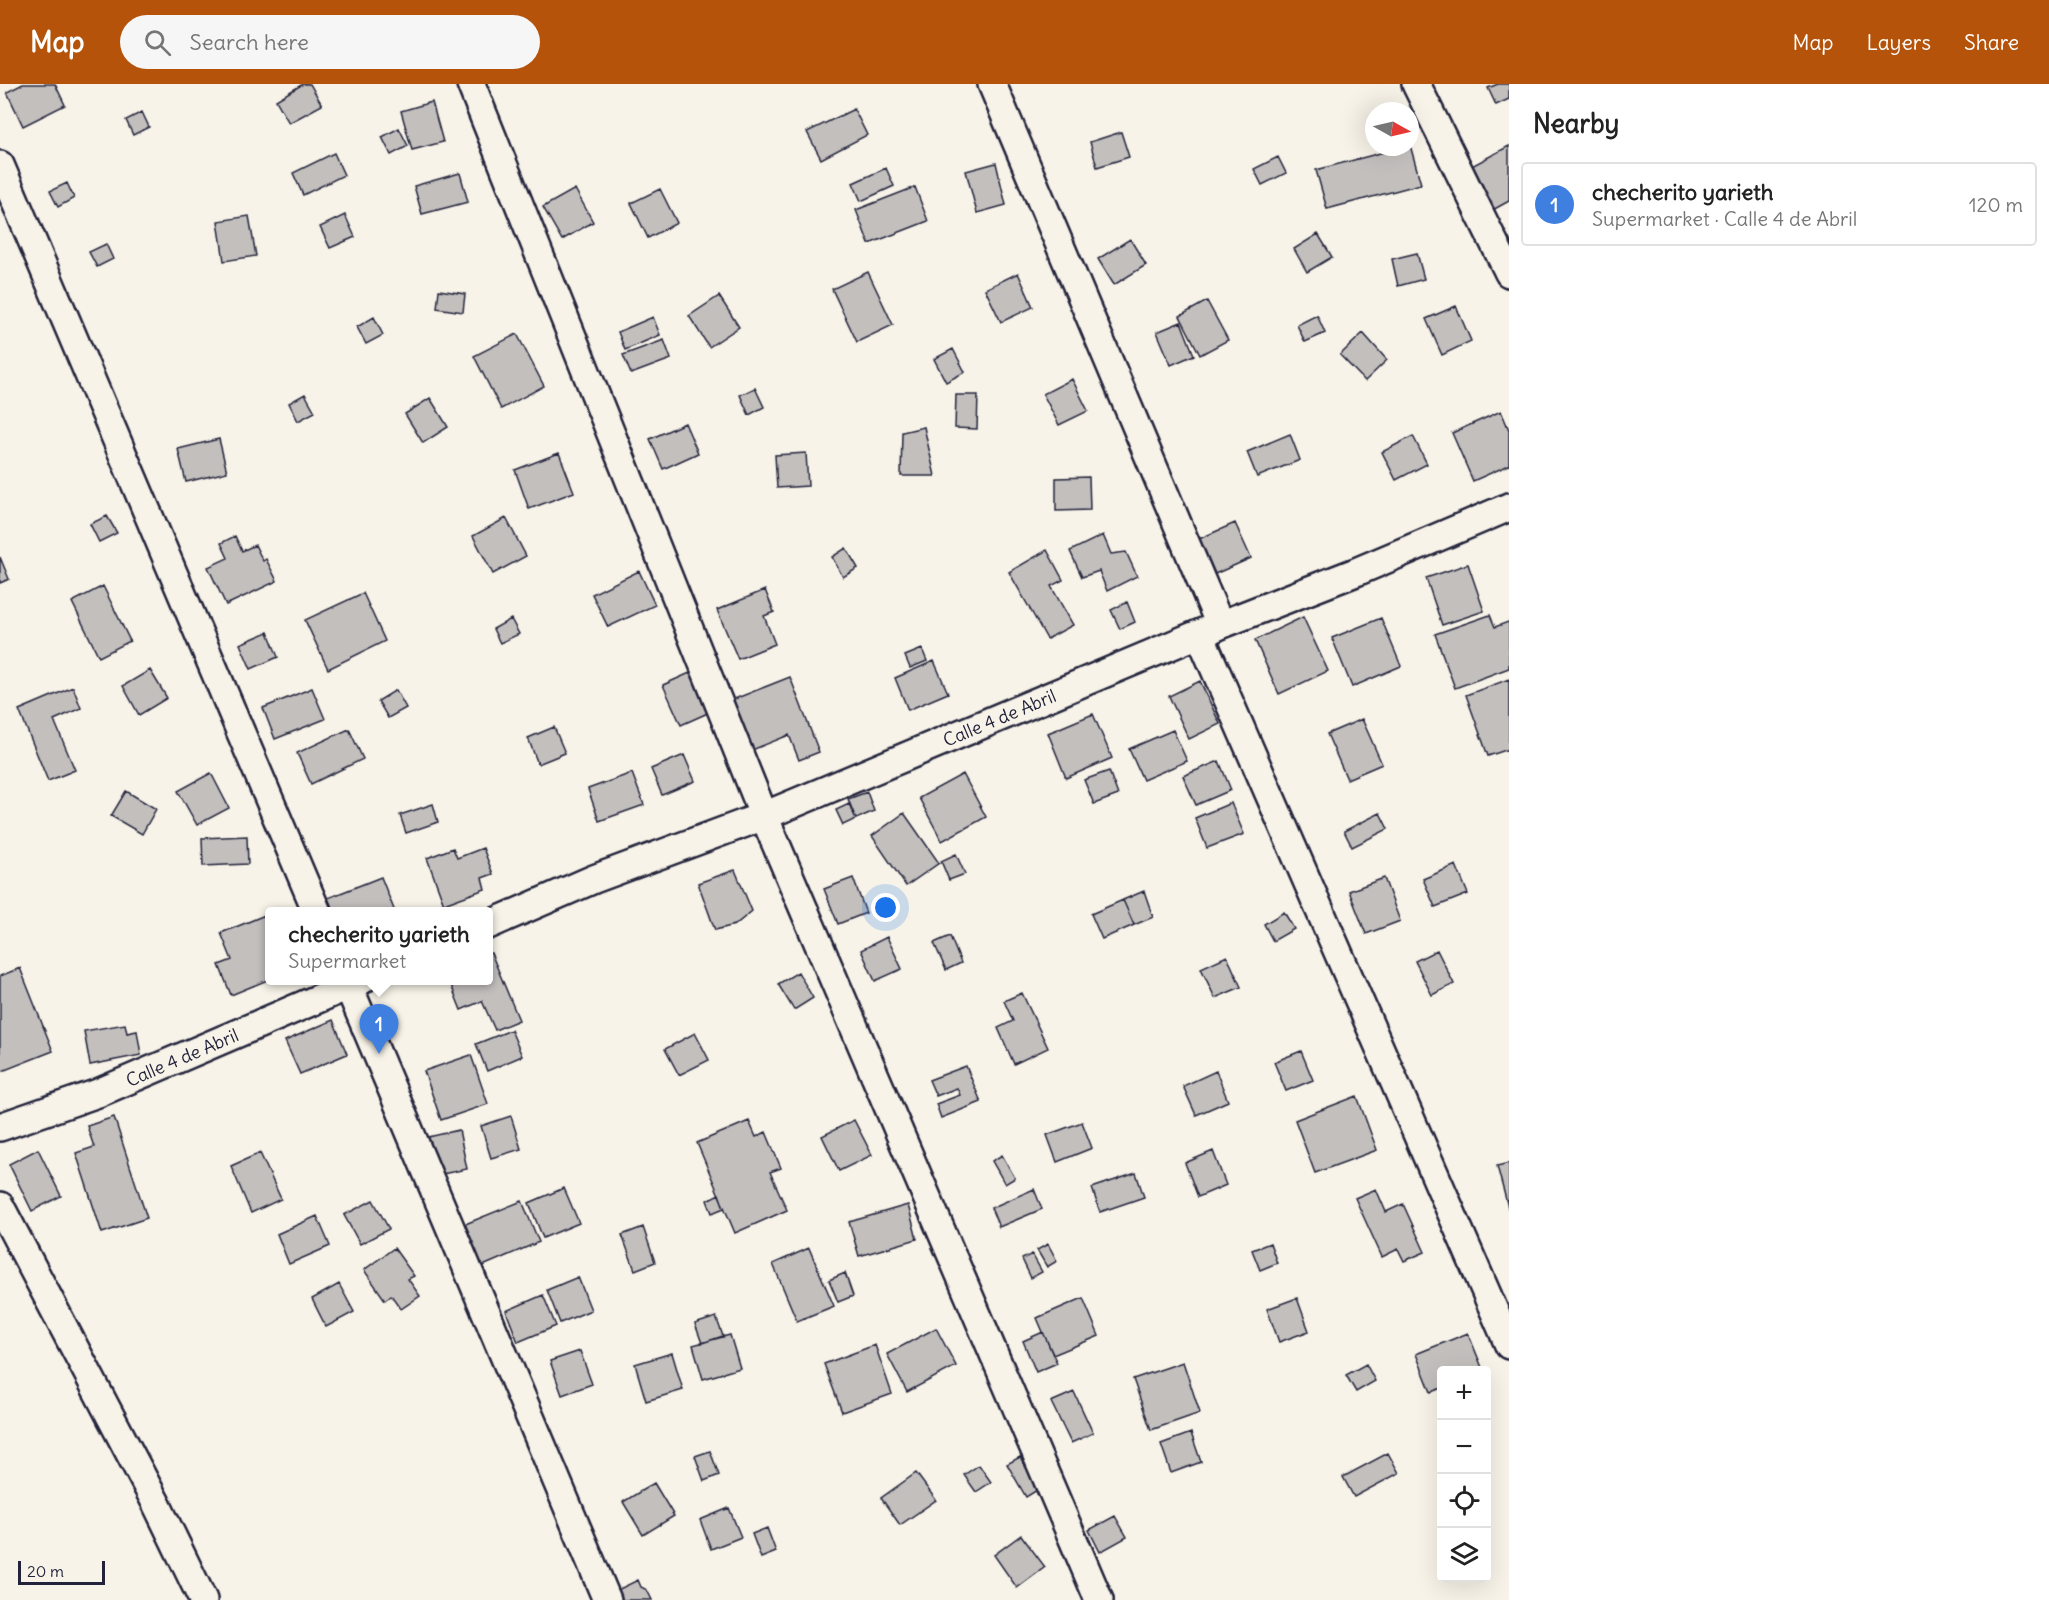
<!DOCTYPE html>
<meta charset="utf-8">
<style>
body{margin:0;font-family:Delius,sans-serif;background:#f6f6f6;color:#222}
.controls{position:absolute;right:18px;bottom:18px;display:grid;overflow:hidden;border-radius:6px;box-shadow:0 6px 24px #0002}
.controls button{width:54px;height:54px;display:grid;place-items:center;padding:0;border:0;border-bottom:2px solid #e0e0e0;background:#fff;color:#222;font:30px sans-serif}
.compass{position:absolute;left:1365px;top:18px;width:54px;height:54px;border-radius:50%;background:#fff;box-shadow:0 6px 24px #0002;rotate:98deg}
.scale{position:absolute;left:18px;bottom:15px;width:87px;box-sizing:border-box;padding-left:6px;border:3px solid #22223b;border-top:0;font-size:16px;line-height:21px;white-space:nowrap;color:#22223b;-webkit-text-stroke:4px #f7f3e8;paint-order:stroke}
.you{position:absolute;left:886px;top:824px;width:21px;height:21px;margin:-15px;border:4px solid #fff;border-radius:50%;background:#1a73e8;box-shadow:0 0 0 9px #1a73e833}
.badge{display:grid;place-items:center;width:39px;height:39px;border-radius:50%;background:#b45309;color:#fff;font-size:20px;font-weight:700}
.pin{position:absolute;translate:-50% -50px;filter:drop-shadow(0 2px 3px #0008)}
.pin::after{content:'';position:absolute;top:32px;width:21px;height:18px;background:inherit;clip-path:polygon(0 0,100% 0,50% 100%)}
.popup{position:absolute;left:265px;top:823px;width:228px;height:78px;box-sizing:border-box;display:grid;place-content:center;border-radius:6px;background:#fff;filter:drop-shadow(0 2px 4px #0005);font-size:20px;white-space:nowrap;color:#767676}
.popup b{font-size:22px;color:#222}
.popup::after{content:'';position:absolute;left:50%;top:100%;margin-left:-12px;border:12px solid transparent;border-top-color:#fff}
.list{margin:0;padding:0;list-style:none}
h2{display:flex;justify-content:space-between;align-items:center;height:78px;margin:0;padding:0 24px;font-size:26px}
h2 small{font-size:20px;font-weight:400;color:#767676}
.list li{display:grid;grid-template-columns:39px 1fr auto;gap:18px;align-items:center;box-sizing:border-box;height:84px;margin:0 12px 12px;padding:0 12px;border:2px solid #e0e0e0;border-radius:6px}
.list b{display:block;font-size:22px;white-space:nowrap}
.list p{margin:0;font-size:20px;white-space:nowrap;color:#767676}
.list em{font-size:20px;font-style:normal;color:#767676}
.icon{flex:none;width:33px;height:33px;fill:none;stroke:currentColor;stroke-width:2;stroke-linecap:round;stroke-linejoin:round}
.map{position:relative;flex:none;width:1509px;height:1516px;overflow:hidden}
header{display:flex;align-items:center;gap:36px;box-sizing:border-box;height:84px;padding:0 30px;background:#b45309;color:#fff}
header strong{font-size:28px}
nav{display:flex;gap:33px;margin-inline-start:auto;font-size:21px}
.search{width:420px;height:54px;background:#f6f6f6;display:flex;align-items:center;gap:15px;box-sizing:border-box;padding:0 21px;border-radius:33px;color:#767676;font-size:22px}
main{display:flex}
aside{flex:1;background:#fff}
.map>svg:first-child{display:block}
.building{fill:#c2bfbd;stroke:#22223b;stroke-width:1.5}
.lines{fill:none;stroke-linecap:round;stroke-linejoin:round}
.minor-casing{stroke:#22223b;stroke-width:32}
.minor{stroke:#f7f3e8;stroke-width:27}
.labels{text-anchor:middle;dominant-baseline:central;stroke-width:6;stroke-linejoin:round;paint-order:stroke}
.street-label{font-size:18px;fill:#22223b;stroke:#f7f3e8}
</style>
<header>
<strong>Map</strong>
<div class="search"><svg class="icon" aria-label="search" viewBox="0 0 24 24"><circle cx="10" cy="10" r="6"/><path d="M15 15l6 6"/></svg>Search here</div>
<nav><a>Map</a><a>Layers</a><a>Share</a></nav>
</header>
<main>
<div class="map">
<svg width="1509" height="1516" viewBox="0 0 1509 1516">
<rect width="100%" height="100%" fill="#f7f3e8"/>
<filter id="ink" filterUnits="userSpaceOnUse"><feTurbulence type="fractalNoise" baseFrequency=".0167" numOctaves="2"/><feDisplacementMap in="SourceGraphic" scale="12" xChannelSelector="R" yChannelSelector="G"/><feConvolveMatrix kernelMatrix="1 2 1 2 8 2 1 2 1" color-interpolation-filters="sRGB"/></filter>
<g filter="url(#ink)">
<path class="building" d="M 23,0 L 55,0 L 65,21 L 23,42 L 7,8 Z
M 303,0 L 310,0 L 322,21 L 289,39 L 276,16 Z
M 1498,0 L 1509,0 L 1509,15 L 1496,21 L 1488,4 Z
M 432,18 L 443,58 L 412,66 L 401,27 Z
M 854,25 L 867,51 L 821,75 L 807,48 Z
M 142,28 L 149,43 L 133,51 L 126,36 Z
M 399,44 L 408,62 L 391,71 L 382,53 Z
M 1121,48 L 1129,73 L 1097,83 L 1090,58 Z
M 1410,61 L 1421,100 L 1327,125 L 1316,86 L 1403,63 L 1410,63 Z
M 1509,62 L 1509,117 L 1491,127 L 1468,84 Z
M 334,69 L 344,91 L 303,111 L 293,89 Z
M 1278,73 L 1286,89 L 1262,101 L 1254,85 Z
M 996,79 L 1006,121 L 977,129 L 966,87 Z
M 886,84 L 894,102 L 861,117 L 853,99 Z
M 460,89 L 468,118 L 422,130 L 414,102 Z
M 67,99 L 74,114 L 58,123 L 50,107 Z
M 915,103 L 928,137 L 869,160 L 856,126 Z
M 575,105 L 593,138 L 562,156 L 543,123 Z
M 660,105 L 677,139 L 648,154 L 631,119 Z
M 345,131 L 355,153 L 330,164 L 320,143 Z
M 249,132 L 256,172 L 224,177 L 218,137 Z
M 1318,150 L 1332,173 L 1307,188 L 1294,165 Z
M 1130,155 L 1146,181 L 1114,201 L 1098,175 Z
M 106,160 L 113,175 L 97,183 L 89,168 Z
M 1417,169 L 1424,195 L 1398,202 L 1392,175 Z
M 868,188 L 893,241 L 857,258 L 832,205 Z
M 1018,189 L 1033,223 L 1001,238 L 985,205 Z
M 439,206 L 465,210 L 463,228 L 437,224 Z
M 719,212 L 739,243 L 709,263 L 689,232 Z
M 1207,217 L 1228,256 L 1200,271 L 1180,232 Z
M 1456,222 L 1471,257 L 1442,271 L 1426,235 Z
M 1317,231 L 1325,249 L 1305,258 L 1297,241 Z
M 374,233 L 383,251 L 366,260 L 357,243 Z
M 653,233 L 660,251 L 625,266 L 618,248 Z
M 1181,238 L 1194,271 L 1171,281 L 1157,248 Z
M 1363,249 L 1387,276 L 1365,297 L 1340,271 Z
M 517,250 L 544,302 L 501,325 L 474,272 Z
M 664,256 L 671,275 L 631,290 L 623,271 Z
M 953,265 L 965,288 L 946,298 L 934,275 Z
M 1072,295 L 1088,327 L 1059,341 L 1043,310 Z
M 755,304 L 764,323 L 749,331 L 740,311 Z
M 305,310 L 315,328 L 298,337 L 289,319 Z
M 956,311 L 978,311 L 977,345 L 955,344 Z
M 430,314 L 448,343 L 423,359 L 405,330 Z
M 1501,327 L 1509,346 L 1509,381 L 1473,397 L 1452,349 Z
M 685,339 L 698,369 L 663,385 L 650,355 Z
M 924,343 L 935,392 L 901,392 L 902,348 Z
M 1290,350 L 1300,376 L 1257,393 L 1247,368 Z
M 1413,352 L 1427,380 L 1396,396 L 1382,368 Z
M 219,355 L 227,388 L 186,398 L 178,365 Z
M 559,369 L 574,408 L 529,425 L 515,386 Z
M 806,369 L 808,402 L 777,404 L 775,371 Z
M 1089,393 L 1090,426 L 1056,427 L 1056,394 Z
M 107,432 L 117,449 L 99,458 L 90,440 Z
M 506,434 L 526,472 L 493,490 L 473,452 Z
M 1235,439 L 1251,474 L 1215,490 L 1199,455 Z
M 1103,451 L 1111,470 L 1126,468 L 1137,492 L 1107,507 L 1099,487 L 1082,493 L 1070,467 Z
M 235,452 L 242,467 L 255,461 L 263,477 L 266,475 L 277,497 L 226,521 L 208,483 L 228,474 L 221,459 Z
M 846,464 L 858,484 L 843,493 L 832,473 Z
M 1047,466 L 1063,496 L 1051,502 L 1073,541 L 1047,555 L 1009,488 Z
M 0,473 L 9,495 L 0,499 Z
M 1468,480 L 1484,527 L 1442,541 L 1426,494 Z
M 639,487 L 655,521 L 608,543 L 592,510 Z
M 103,502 L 130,557 L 99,573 L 72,518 Z
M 765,506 L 774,528 L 764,532 L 775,560 L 738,575 L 717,526 Z
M 363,509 L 385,557 L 328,585 L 305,536 Z
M 1127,518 L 1135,538 L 1120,545 L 1111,526 Z
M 1490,531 L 1495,543 L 1508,538 L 1509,539 L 1509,584 L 1455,604 L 1435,550 Z
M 1303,533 L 1328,587 L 1279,610 L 1255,556 Z
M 1381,534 L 1401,582 L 1352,603 L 1332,554 Z
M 511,535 L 519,550 L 500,559 L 493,545 Z
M 268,548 L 278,573 L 251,585 L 240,560 Z
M 922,565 L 927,577 L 910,584 L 905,572 Z
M 934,577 L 948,609 L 908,626 L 895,594 Z
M 150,586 L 167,614 L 139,631 L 123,602 Z
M 692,588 L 710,628 L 681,641 L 663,601 Z
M 790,593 L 819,668 L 799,676 L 789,651 L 752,666 L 732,616 Z
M 1509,595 L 1509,665 L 1488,672 L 1466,611 Z
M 1200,597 L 1220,640 L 1189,655 L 1169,612 Z
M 73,603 L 81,624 L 54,636 L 75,686 L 48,697 L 19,626 Z
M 312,604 L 325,635 L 275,655 L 263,624 Z
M 396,606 L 406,624 L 388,634 L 378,617 Z
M 1093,630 L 1112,674 L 1066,694 L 1048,649 Z
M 1362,635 L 1382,680 L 1347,695 L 1327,650 Z
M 554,643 L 565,669 L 538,680 L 528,654 Z
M 349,645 L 363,675 L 311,700 L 297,669 Z
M 1173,646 L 1187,677 L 1143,696 L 1129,665 Z
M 684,671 L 695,697 L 662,711 L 651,685 Z
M 1219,677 L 1231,706 L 1196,721 L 1183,692 Z
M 1109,687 L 1118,711 L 1094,720 L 1084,696 Z
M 211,689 L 229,724 L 197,741 L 178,707 Z
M 632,689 L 644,721 L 599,737 L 588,705 Z
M 963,690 L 986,733 L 942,757 L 919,714 Z
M 126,707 L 156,725 L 142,750 L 111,732 Z
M 867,708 L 874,727 L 856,735 L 848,715 Z
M 1231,719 L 1244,750 L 1207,764 L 1195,734 Z
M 433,720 L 438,738 L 406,749 L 400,731 Z
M 849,720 L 856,735 L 843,741 L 836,726 Z
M 904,729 L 939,779 L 906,802 L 872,752 Z
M 1380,729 L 1388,745 L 1352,763 L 1344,747 Z
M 247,752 L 248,780 L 203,782 L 202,754 Z
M 453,764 L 457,774 L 483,764 L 493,790 L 482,794 L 485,805 L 444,820 L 427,774 Z
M 956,770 L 965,790 L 949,796 L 941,777 Z
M 1456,781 L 1468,810 L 1435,823 L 1423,795 Z
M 735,786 L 752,827 L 735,841 L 715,846 L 698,799 Z
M 381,793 L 395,828 L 334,828 L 328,814 Z
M 853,794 L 866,829 L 838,840 L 824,805 Z
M 1384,794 L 1400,837 L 1366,850 L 1349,807 Z
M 1144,807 L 1153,833 L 1134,841 L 1123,816 Z
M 1123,816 L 1134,841 L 1102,855 L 1091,830 Z
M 1284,828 L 1294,845 L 1273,857 L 1264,840 Z
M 265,831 L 270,843 L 270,895 L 231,911 L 219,881 L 232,876 L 221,849 Z
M 950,852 L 961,879 L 946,886 L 934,859 Z
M 887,853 L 902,885 L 875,897 L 861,866 Z
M 1437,866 L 1454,900 L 1432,911 L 1415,877 Z
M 491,869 L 519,936 L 495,946 L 482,917 L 461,926 L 449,896 L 488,896 L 488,870 Z
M 1227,872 L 1241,903 L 1215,914 L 1201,884 Z
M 20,884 L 53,967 L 0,988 L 0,892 Z
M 798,888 L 813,914 L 794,926 L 778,900 Z
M 1022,909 L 1048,964 L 1014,980 L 998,944 L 1013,937 L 1004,917 Z
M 333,936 L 347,970 L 300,990 L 285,957 Z
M 125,940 L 127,949 L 137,947 L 141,971 L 90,981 L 84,947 Z
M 511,946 L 522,972 L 487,987 L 476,960 Z
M 695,949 L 709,976 L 679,991 L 665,965 Z
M 1301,967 L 1313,996 L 1286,1007 L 1274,978 Z
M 471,971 L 488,1020 L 441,1036 L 424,987 Z
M 966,982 L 981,1018 L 941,1034 L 936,1020 L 960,1011 L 957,1004 L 936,1012 L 929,996 Z
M 1216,987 L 1228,1017 L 1196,1031 L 1183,1002 Z
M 1357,1012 L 1377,1066 L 1315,1089 L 1295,1036 Z
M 511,1032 L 521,1065 L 491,1074 L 481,1042 Z
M 114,1033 L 147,1134 L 102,1149 L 76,1069 L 94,1063 L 87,1042 Z
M 854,1036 L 872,1071 L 839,1087 L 822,1052 Z
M 749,1037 L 756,1053 L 766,1048 L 781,1084 L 770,1088 L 787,1126 L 735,1149 L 697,1059 Z
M 1082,1038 L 1092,1064 L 1057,1078 L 1047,1051 Z
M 459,1046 L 467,1085 L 432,1092 L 424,1054 Z
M 38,1065 L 61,1112 L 32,1127 L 9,1080 Z
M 1213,1067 L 1226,1101 L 1198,1113 L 1185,1079 Z
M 260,1069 L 281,1115 L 251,1129 L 231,1082 Z
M 1002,1071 L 1015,1094 L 1005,1100 L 992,1077 Z
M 1509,1079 L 1509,1127 L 1497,1082 Z
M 1136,1089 L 1144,1113 L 1100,1128 L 1092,1104 Z
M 564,1104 L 579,1139 L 543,1154 L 529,1119 Z
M 1034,1105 L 1042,1125 L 999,1143 L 991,1124 Z
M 1376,1105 L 1386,1128 L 1403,1120 L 1425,1168 L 1404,1177 L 1398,1165 L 1382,1173 L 1355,1114 Z
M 719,1110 L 724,1124 L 712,1129 L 707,1116 Z
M 373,1116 L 389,1145 L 360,1160 L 344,1131 Z
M 522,1117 L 539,1158 L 476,1185 L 458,1143 Z
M 908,1121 L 917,1155 L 859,1172 L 849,1138 Z
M 317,1132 L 330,1162 L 289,1180 L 277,1150 Z
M 643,1143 L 655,1178 L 635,1186 L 622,1151 Z
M 1270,1159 L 1277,1179 L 1260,1186 L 1252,1166 Z
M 1048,1160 L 1057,1177 L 1047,1183 L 1037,1166 Z
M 394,1164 L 414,1192 L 408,1195 L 420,1212 L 401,1225 L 391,1211 L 385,1216 L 364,1186 Z
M 809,1164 L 834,1222 L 797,1237 L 773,1180 Z
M 1032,1170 L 1042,1188 L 1031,1194 L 1022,1175 Z
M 845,1189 L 853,1212 L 838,1218 L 829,1196 Z
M 578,1193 L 591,1226 L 560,1239 L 547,1206 Z
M 339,1200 L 354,1228 L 326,1243 L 312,1215 Z
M 543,1211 L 556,1242 L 518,1258 L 506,1227 Z
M 1083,1214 L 1099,1252 L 1053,1271 L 1037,1234 Z
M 1297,1214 L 1309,1247 L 1279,1258 L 1267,1225 Z
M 716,1233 L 723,1252 L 702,1259 L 695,1240 Z
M 936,1244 L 956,1282 L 907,1308 L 887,1270 Z
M 1043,1248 L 1057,1279 L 1036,1288 L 1023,1257 Z
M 1468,1249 L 1483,1286 L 1442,1286 L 1442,1304 L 1431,1308 L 1416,1270 Z
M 730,1251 L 740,1284 L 703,1295 L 693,1261 Z
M 875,1261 L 892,1310 L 842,1328 L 824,1280 Z
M 580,1267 L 592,1300 L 562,1311 L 550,1277 Z
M 672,1269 L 683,1306 L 646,1317 L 635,1280 Z
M 1183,1278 L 1200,1329 L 1151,1346 L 1133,1295 Z
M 1366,1280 L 1375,1297 L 1356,1308 L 1346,1291 Z
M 1074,1308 L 1093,1349 L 1071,1359 L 1051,1318 Z
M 1191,1349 L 1201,1378 L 1171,1389 L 1161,1360 Z
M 710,1367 L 719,1391 L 704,1397 L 695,1372 Z
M 1388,1369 L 1399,1389 L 1354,1413 L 1343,1393 Z
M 1020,1373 L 1039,1405 L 1026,1413 L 1007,1380 Z
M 979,1381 L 991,1398 L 976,1408 L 964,1391 Z
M 916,1389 L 936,1416 L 900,1441 L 881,1414 Z
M 654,1399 L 674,1432 L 643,1451 L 623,1418 Z
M 729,1424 L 741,1453 L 711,1465 L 700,1436 Z
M 1115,1432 L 1127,1453 L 1100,1468 L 1089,1446 Z
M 767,1444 L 776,1468 L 761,1474 L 752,1450 Z
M 1021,1451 L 1045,1483 L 1017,1504 L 994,1471 Z
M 638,1496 L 641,1503 L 647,1506 L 652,1516 L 612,1516 L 609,1510 Z"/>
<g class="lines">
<g class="minor-casing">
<g id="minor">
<path d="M 471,0 L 764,732 L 1099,1516"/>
<path d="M 992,0 L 1220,541 L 1200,551 L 1509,1261"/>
<path d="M 1416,0 L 1509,189"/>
<path d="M 0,81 L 317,828"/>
<path id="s1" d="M 488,841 L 594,795 L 764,732 L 1220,541 L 1356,488 L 1509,423"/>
<path d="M 346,896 L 607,1516"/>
<path id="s2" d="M 0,1043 L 98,1009 L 362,896"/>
<path d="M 0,1122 L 156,1419 L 203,1516"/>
</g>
</g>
<use href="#minor" class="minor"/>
</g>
</g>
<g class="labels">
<g class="street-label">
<text stroke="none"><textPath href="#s1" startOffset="552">Calle 4 de Abril</textPath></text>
<text stroke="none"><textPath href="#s2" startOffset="195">Calle 4 de Abril</textPath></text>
</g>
</g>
</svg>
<div class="controls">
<button>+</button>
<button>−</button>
<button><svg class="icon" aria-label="locate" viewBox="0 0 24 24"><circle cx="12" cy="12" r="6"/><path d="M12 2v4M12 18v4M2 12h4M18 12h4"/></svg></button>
<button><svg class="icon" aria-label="layers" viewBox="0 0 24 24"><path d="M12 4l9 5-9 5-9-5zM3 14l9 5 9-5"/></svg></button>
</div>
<svg class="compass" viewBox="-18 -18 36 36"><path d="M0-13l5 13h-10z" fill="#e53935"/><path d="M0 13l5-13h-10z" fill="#767676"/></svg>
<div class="scale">20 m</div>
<div class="you"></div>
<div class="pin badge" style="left:379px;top:970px;background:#3f7fe0">1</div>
<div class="popup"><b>checherito yarieth</b>Supermarket</div>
</div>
<aside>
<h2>Nearby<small></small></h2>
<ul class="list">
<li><span class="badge" style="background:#3f7fe0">1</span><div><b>checherito yarieth</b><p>Supermarket · Calle 4 de Abril</p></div><em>120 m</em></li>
</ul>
</aside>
</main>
